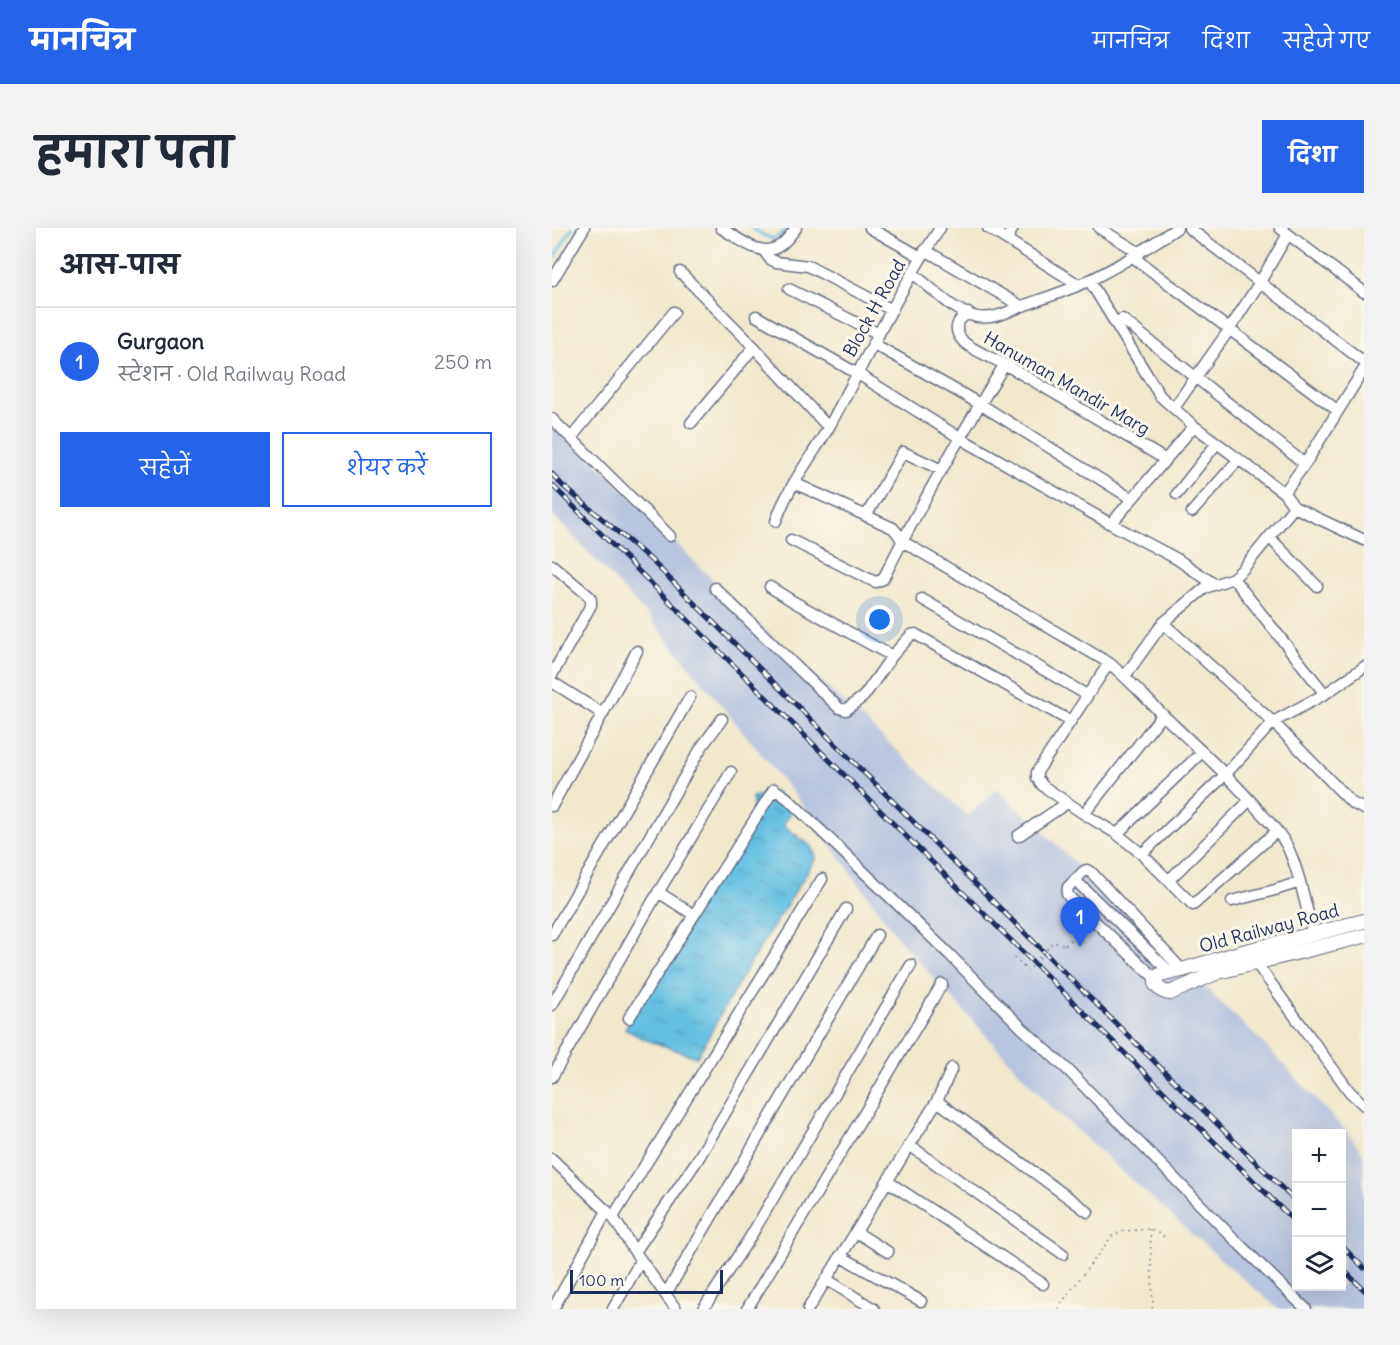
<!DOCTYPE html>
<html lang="hi">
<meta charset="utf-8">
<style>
body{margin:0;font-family:Delius,"Playpen Sans Deva",sans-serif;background:#f2f2f3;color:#1f2937}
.controls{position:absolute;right:18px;bottom:18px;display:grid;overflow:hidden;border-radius:0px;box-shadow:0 6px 24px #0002}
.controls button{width:54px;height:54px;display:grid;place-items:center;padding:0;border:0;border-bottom:2px solid #e0e1e3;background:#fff;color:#1f2937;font:30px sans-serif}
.scale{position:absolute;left:18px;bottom:15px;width:153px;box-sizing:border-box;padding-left:6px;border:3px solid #1b2f5e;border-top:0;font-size:16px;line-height:21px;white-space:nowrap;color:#1b2f5e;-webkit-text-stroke:4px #fbf7ec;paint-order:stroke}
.you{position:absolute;left:328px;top:392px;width:21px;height:21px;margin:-15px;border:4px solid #fff;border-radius:50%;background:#1a73e8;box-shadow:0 0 0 9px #1a73e833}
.badge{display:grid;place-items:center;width:39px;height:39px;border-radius:50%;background:#2563eb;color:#fff;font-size:20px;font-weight:700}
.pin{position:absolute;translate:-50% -50px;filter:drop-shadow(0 2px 3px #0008)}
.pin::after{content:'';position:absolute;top:32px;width:21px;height:18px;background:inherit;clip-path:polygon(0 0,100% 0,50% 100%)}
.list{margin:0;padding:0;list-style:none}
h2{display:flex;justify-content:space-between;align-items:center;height:78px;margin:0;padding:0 24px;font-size:26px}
h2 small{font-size:20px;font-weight:400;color:#747a83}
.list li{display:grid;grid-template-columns:39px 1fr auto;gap:18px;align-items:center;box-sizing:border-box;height:108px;padding:0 24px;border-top:2px solid #e0e1e3}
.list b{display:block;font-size:22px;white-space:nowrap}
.list p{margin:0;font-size:20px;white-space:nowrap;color:#747a83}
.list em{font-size:20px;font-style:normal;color:#747a83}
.actions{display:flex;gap:12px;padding:18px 24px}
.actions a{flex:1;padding:14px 0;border:2px solid #2563eb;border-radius:0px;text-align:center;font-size:21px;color:#2563eb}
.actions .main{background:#2563eb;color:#fff}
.icon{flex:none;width:33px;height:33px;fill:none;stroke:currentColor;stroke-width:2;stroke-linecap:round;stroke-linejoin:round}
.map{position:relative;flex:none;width:812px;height:1081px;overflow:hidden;border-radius:0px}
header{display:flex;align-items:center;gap:36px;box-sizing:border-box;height:84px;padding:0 30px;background:#2563eb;color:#fff}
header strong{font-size:28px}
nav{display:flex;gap:33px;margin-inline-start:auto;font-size:21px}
.intro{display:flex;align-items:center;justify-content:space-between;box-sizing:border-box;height:144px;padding:0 36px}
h1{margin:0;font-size:42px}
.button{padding:15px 27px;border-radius:0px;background:#2563eb;color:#fff;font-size:21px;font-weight:700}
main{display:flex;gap:36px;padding:0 36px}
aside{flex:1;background:#fff;border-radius:0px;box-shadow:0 6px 24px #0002}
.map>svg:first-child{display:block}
.industrial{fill:#b8c5de;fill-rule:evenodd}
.water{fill:url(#water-ripples);stroke:#4078a0;stroke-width:1.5}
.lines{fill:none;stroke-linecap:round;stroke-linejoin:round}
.stream{stroke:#64c0e2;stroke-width:3}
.minor-casing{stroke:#666f85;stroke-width:13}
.major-casing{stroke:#666f85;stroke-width:16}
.path{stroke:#666f85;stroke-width:1.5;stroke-dasharray:1.5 4.5;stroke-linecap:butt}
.minor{stroke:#fff;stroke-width:10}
.major{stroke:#fff;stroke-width:14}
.rail-casing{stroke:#1b2f5e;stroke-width:5}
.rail{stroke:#fbf7ec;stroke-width:3;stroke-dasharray:9;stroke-linecap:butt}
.path-bridge{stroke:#666f85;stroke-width:1.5;stroke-dasharray:1.5 4.5;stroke-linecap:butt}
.labels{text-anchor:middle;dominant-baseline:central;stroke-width:6;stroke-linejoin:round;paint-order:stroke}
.street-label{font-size:18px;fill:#1b2f5e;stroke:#fbf7ec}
</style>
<header>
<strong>मानचित्र</strong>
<nav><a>मानचित्र</a><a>दिशा</a><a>सहेजे गए</a></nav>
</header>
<div class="intro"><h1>हमारा पता</h1><a class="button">दिशा</a></div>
<main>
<aside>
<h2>आस-पास<small></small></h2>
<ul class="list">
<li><span class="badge">1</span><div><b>Gurgaon</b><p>स्टेशन · Old Railway Road</p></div><em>250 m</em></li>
</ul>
<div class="actions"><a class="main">सहेजें</a><a>शेयर करें</a></div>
</aside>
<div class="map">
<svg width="812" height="1081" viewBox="0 0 812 1081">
<defs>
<pattern id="water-ripples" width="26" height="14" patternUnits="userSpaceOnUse" patternTransform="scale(1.5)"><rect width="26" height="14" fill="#64c0e2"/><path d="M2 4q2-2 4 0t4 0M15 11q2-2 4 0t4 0" fill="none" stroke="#529cba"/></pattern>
</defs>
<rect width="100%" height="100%" fill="#fbf7ec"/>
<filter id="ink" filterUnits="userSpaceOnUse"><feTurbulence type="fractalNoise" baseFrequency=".0167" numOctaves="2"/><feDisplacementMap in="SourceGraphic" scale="12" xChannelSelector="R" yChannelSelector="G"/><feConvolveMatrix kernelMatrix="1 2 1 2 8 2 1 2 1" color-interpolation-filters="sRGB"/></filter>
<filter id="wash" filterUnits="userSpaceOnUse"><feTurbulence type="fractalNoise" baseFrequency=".008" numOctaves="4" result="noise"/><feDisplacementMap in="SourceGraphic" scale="24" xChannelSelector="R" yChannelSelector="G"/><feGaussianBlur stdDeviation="1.35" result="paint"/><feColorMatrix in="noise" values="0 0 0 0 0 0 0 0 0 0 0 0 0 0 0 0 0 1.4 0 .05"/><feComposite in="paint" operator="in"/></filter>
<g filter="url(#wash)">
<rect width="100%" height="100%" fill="#f1e7cd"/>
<path class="industrial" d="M 0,191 L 184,375 L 416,588 L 445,560 L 710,814 L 797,906 L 812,927 L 812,1081 L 726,1081 L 634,1001 L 497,877 L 350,715 L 246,571 L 96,388 L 0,286 ZM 744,906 L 790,906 L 790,1058 L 744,1058 Z"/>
<path class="water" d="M 224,564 L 241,581 L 231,597 L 261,620 L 264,630 L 192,745 L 145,829 L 92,811 L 73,801 L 202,585 L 200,569 Z"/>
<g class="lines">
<path class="stream" d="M 199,0 L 211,7 L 221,11 L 230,6 L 234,0
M 0,33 L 20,0"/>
</g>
</g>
<g filter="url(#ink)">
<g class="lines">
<g class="minor-casing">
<path id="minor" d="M 169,0 C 185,9 209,31 227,18 C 234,14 239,6 244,0
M 318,0 L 369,29
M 436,0 L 527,57
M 547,0 L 588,25
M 637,0 L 812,134
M 728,0 L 812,64
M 455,11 L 461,0
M 373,22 L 469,78
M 212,23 L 218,31 L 224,34 L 256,38 L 340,82
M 581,29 L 785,182
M 128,44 L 202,119 L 276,199
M 360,45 C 380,59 400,84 425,89 C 441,92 458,83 473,77 C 490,71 508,65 525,58 C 560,43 593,21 625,0
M 537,52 L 608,168 L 642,198 L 732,265 L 742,279 L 812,312
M 0,53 L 32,0
M 237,61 L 327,106
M 416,85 C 406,92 400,100 410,112 C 417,121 443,131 454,137 C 508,168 561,200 614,232
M 204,88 L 306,146 L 408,210 L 559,296 L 625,331 L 662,356
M 570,91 L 753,236
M 322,116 L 428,176 L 580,271
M 622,180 L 677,102 L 708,54 L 736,6
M 0,191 L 118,308
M 139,195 L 202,119
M 19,210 L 122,84
M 242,255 L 341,300 L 346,306 L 350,313 L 557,435 C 577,451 594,471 613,489 C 646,520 680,551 710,586 C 719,596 729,606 735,618 C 747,642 754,679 761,706
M 732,265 L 753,236 L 812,141
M 625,266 L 665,215
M 640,284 L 687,231
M 314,288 L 351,224 L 390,242
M 224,293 C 236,258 260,229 278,197 C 314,131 347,63 388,0
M 559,296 L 642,198
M 718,310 L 765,358
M 239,312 L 321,353 L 324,354 L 331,351 C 368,277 409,206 453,136
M 0,337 L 37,368 L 39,372 L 39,377 L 0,447
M 681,350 L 773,466
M 218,359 L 242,374 L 340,428
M 163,360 L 287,480 L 294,482 L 312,468 L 340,428 L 359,407 L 363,406 L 518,493
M 370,371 L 535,467
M 611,395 L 721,494 L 800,575 L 812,581
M 557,435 L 485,544 L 485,550 L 491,558 L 532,586 L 565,606 L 590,626 L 641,677 L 725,603
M 573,448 L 611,395 L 653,360 L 681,350 L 691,341 L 742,279
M 0,454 L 51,486
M 0,578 L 85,423
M 532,586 L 610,487
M 565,606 L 650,524
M 466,608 L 515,575
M 590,626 L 673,547 L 721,494 L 773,466 L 812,439
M 523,652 L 618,744
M 617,652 L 698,572
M 106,664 L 142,687
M 680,673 L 723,662 L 748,654
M 0,707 L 138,469
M 704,735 L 798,864 L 812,877
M 604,751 L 517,669 L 515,666 L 516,659 L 532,643 L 535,642 L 540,645 L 630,742
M 0,777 L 149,520 L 170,491
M 77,790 L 222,561 L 235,570 L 397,726 L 470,800 L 517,843 L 687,1016 L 754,1081
M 0,849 L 101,673 L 179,544
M 385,873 L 536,984
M 357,917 L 511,1026
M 0,931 L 61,989 L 83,1024 L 124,1081
M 335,953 L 491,1056
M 61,989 L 270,651
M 304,1004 L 336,1024
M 83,1024 L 146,931 L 294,681
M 288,1028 L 369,1073
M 274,1051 L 322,1081
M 114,1066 L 325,707
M 1,1081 L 55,983
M 61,1081 L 89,1032
M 151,1081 L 197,1011 L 359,737
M 195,1081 L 390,756
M 256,1081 L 385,873 L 400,840"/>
</g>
<g class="major-casing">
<path id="major" d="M 812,693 L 694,723 L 630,742 L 608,747 L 604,751 L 604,757 C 608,762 611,764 618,765 L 666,744 L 812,708"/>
</g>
<path class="path" d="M 513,717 L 531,699
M 462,730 L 467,726
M 598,1001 L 601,1076 L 600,1081
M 507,1081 L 508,1077 L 560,1008 L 572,1003 L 598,1001 L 613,1009"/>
<use href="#minor" class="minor"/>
<use href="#major" class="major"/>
<g class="rail-casing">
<path id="rail" d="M 0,246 L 10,257 L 98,331 L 512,744 L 744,974
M 0,257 L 744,995
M 790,1018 L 812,1040
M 790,1040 L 812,1062"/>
</g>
<use href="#rail" class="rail"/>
<path class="path-bridge" d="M 462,730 L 476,743 L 501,714 L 513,717"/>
</g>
</g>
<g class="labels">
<g class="street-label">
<text transform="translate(322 80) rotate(-61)">Block H Road</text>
<text transform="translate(515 155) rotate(30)">Hanuman Mandir Marg</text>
<text transform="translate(717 700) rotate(-15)">Old Railway Road</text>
</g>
</g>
</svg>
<div class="controls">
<button>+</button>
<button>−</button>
<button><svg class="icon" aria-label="layers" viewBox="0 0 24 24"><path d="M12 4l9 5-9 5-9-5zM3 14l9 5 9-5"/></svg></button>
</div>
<div class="scale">100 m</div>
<div class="you"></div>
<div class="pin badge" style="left:528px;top:719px">1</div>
</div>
</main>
